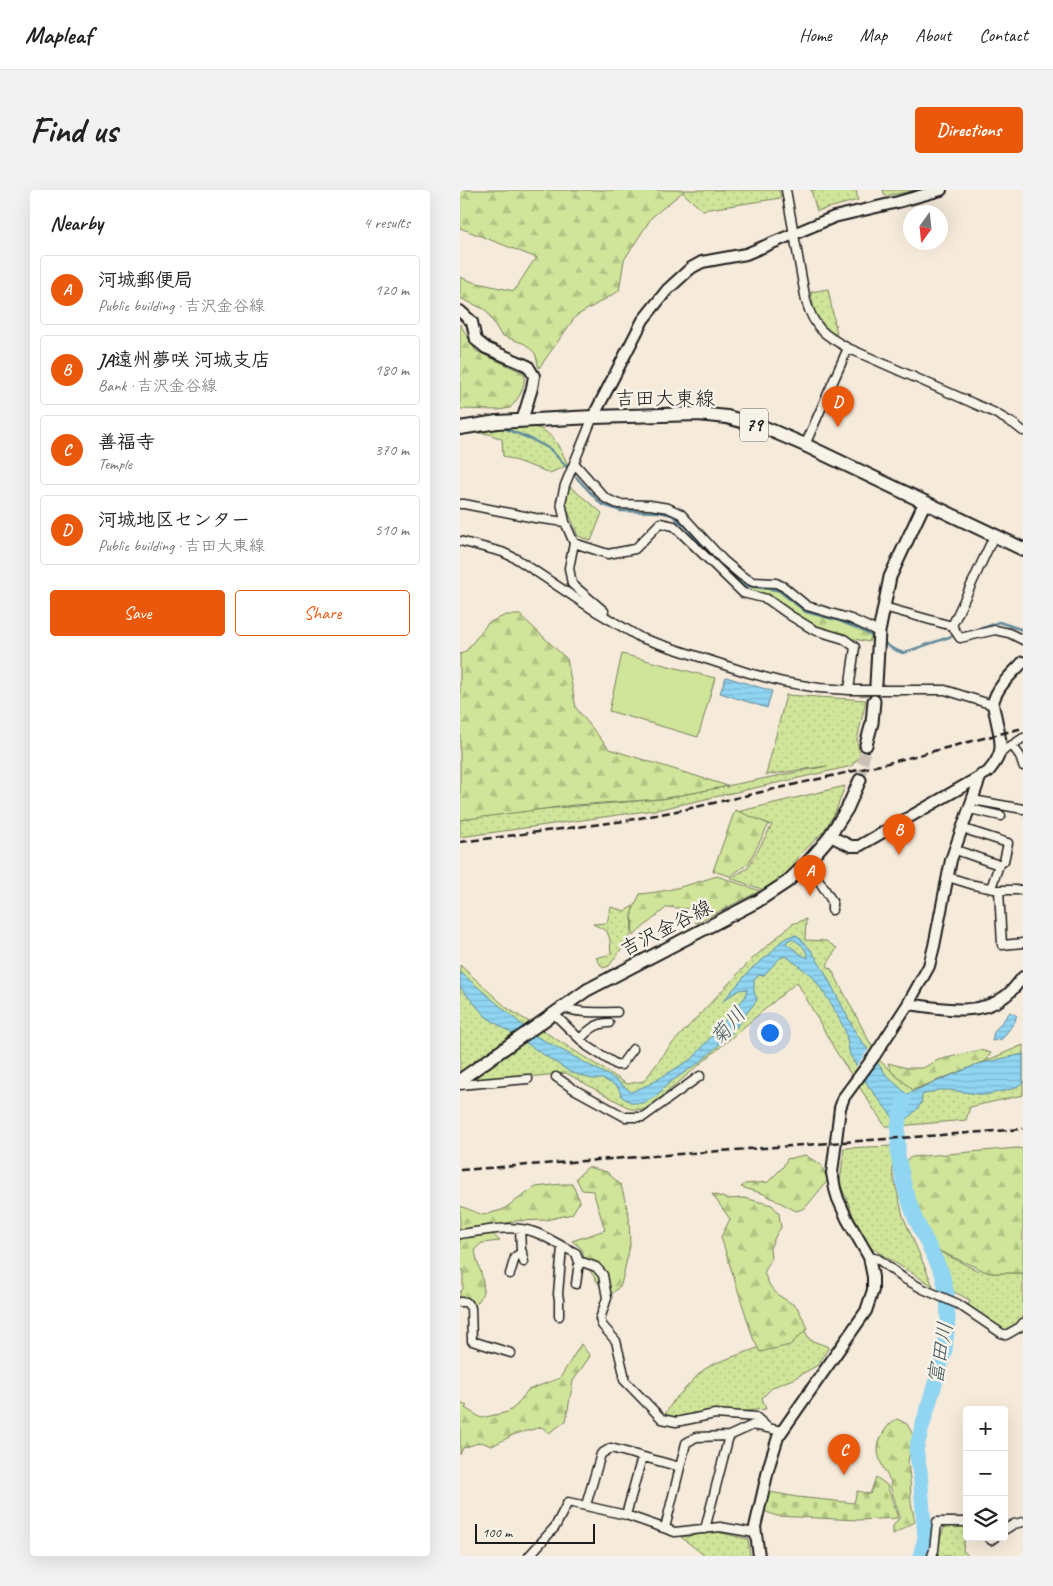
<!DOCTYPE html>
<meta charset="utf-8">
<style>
body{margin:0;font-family:Caveat,"Klee One",sans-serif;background:#f2f2f2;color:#222}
.controls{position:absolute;right:15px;bottom:15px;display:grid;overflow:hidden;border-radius:5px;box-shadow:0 5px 20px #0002}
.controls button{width:45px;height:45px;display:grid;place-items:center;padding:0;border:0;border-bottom:1px solid #e0e0e0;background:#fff;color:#222;font:25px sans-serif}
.compass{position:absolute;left:443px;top:15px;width:45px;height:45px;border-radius:50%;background:#fff;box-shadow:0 5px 20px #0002;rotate:195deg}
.scale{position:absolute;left:15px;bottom:12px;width:120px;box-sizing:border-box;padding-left:5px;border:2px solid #1c1c1c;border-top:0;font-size:14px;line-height:18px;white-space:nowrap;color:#1c1c1c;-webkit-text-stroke:4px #f7f3e8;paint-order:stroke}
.you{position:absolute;left:309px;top:842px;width:18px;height:18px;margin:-12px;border:4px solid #fff;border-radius:50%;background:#1a73e8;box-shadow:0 0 0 8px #1a73e833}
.badge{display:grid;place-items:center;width:32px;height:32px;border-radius:50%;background:#ea580c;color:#fff;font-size:16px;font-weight:700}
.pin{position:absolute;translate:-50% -41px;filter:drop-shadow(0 1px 2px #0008)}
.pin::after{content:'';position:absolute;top:26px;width:18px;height:15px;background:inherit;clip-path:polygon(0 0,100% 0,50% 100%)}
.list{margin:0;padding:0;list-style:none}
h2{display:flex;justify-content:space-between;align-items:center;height:65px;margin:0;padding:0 20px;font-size:21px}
h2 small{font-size:16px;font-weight:400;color:#767676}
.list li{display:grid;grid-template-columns:32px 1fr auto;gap:15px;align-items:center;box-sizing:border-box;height:70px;margin:0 10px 10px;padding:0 10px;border:1px solid #e0e0e0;border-radius:5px}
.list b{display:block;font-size:19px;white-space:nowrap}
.list p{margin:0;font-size:16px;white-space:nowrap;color:#767676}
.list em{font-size:16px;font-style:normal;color:#767676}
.actions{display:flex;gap:10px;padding:15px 20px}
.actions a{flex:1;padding:11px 0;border:1px solid #ea580c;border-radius:5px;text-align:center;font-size:18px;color:#ea580c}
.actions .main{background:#ea580c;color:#fff}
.icon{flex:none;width:28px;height:28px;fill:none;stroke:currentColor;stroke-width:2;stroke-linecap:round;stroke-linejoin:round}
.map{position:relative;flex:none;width:563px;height:1366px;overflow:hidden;border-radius:5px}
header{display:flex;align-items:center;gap:30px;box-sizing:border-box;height:70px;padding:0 25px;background:#fff;border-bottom:1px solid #e0e0e0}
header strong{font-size:24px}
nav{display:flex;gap:28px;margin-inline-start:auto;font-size:18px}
.intro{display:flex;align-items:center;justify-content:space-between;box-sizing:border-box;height:120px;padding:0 30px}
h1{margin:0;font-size:35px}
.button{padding:12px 22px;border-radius:5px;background:#ea580c;color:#fff;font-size:18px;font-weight:700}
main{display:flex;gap:30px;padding:0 30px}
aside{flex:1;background:#fff;border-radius:5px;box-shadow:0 5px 20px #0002}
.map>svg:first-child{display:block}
.grass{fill:url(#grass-dots);stroke:#76805b}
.forest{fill:url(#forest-firs);stroke:#76805b}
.cemetery{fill:url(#cemetery-stones);stroke:#76805b}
.pitch{fill:#d0e59a;stroke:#76805b}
.water{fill:url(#water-rules);stroke:#628b9c;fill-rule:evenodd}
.pier{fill:#f6eada}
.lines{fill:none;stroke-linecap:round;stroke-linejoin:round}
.stream{stroke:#628b9c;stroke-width:2.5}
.river{stroke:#90d5f2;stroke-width:15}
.secondary-tunnel{stroke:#cac1b4;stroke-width:11;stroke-dasharray:11 5.5;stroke-linecap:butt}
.minor-casing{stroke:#1c1c1c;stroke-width:11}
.tertiary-casing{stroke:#1c1c1c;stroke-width:14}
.secondary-casing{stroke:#1c1c1c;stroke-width:15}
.primary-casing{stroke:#1c1c1c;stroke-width:16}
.minor{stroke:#f7f3e8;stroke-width:8}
.tertiary{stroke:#f7f3e8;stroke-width:10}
.secondary{stroke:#f7f3e8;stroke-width:11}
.primary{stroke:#f7f3e8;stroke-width:12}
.rail{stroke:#1c1c1c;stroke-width:2.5;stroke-dasharray:8 4;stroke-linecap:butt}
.labels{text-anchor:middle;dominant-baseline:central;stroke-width:5;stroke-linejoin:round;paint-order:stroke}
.shield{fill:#f7f3e8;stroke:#5e5c59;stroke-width:1}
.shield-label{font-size:19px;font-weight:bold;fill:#1c1c1c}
.street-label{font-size:20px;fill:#1c1c1c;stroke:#f7f3e8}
.water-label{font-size:21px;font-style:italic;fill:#3f545c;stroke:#f7f3e8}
</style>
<header>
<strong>Mapleaf</strong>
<nav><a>Home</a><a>Map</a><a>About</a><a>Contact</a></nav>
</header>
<div class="intro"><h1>Find us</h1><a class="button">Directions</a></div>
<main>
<aside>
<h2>Nearby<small>4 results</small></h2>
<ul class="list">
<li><span class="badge">A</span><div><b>河城郵便局</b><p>Public building · 吉沢金谷線</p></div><em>120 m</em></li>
<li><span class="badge">B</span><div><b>JA遠州夢咲 河城支店</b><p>Bank · 吉沢金谷線</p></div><em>180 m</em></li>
<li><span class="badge">C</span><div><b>善福寺</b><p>Temple</p></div><em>370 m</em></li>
<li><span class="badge">D</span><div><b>河城地区センター</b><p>Public building · 吉田大東線</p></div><em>510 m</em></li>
</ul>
<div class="actions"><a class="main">Save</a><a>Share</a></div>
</aside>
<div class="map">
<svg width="563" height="1366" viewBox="0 0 563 1366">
<defs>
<pattern id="grass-dots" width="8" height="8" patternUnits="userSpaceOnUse" patternTransform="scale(1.25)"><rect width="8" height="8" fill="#d0e59a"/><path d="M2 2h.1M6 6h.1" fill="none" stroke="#b2c484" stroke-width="1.8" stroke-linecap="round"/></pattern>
<pattern id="forest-firs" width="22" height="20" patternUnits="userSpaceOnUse" patternTransform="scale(1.25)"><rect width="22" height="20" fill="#d0e59a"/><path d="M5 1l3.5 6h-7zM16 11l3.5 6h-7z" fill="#b2c484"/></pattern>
<pattern id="cemetery-stones" width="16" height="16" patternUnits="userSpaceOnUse" patternTransform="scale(1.25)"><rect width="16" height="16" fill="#d0e59a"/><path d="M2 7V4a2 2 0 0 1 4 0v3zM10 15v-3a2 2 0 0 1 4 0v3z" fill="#b2c484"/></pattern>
<pattern id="water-rules" width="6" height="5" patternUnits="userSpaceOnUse" patternTransform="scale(1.25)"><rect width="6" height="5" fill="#90d5f2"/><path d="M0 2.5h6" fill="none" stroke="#7cb6cf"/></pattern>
</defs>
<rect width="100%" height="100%" fill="#f6eada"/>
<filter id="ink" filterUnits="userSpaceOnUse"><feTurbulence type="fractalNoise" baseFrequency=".02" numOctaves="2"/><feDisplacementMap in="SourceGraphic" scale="10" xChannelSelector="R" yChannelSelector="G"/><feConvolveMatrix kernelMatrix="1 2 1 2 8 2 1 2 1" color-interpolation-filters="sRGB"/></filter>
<g filter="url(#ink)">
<path class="grass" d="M 225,0 L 319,0 L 321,8 L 242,20 L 222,2 Z
M 351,0 L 396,0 L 398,10 L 357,21 Z
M 423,0 L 459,0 L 425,6 Z
M 368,99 L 377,144 L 372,144 L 355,128 L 351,102 Z
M 0,230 C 18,232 68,233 83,240 C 96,248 102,262 108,275 L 90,283 L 43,266 L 42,249 L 29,244 L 0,241 Z
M 109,296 L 142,323 L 131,351 L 118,346 L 105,313 Z
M 326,505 L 406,510 L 397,550 L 401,570 L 396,570 L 392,576 L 201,619 L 0,647 L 0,626 L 201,609 L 367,576 L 306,585 Z
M 385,596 L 375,623 L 363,642 L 339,666 L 330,682 L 304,700 L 270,688 L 288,678 L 312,635 L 277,622 Z
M 173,716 L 171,745 L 149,776 L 143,778 L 136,768 L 151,764 L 150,750 L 147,741 L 133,734 L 147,733 L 151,717 L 165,721 Z
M 346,729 L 345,750 L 366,751 L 377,758 L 367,775 L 372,780 L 419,870 L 453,900 L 493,885 L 563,855 L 563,905 L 510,917 L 506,930 L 438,936 L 425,936 L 375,860 L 337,792 L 186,920 L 171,919 L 106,883 L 0,894 L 0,775 L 47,818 L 167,894 L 184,891 L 210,856 L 290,771 L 332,734 Z
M 432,956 L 433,985 L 443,1026 L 473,1096 L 408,1056 L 392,1023 L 380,993 L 384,958 Z
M 477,1060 L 518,1081 L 520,1076 L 532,1083 L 563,1083 L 563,1131 L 555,1140 L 541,1140 L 507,1118 L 510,1110 L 492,1101 Z
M 345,1141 L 350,1150 L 369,1157 L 358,1175 L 333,1189 L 313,1197 L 302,1208 L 306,1219 L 255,1224 L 233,1223 L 216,1232 L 202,1229 L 214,1210 L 242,1181 L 253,1174 Z
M 507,1335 L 503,1360 L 508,1366 L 473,1366 L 485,1336 Z
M 257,1342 L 288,1349 L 290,1366 L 245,1366 L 221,1347 Z"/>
<path class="forest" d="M 0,0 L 225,0 L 192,27 L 164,70 L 159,101 L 116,126 L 79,178 L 75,163 L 65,154 L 41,145 L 26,120 L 0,108 L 0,87 L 13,92 L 54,101 L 72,73 L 77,68 L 0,38 Z
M 0,134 L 16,161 L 64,183 C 66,198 59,208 50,218 L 38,220 L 0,219 Z
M 229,346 L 239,349 L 289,394 L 329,404 L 350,420 L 401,437 L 413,442 L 409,452 L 389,448 L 334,428 L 276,391 Z
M 46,425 L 60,425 L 107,469 L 116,518 L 149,559 L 268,596 L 201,609 L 114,615 L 0,630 L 0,463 L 1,464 L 7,460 L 28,433 Z
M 275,620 L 309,634 L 288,674 L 270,686 L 253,681 Z
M 257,686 L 300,701 L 236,733 L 229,719 L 207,717 L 173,746 L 172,722 L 180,704 C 207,702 232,694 257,686 Z
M 520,860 L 531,863 L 526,871 L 453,900 L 431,881 L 428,873 L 447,878 L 463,878 L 478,870 Z
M 557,958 L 563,959 L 563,1083 L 529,1083 L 477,1060 L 465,1046 L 456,1019 L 445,1000 L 443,972 L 452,967 Z
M 345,965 L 361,975 L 368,990 L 345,1018 L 336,1021 L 304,1004 L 281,997 L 285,994 L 308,992 L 323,977 L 327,969 Z
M 128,977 L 147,982 L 161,995 L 169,1026 L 170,1056 L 161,1095 L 150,1106 L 138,1093 L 125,1073 L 122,1059 L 112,1051 L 145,1040 L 133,1001 L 122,1000 L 116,988 Z
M 101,994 L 112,994 L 120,1011 L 112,1024 L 86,1030 L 55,1031 L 26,1038 L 40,1051 L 22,1053 L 15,1059 C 17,1081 34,1099 13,1117 L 0,1113 L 0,1102 L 3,1099 L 3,1080 L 0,1079 L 0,1016 L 23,1025 L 42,1020 L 76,997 Z
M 252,1004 L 268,1009 L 284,1008 L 312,1015 L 319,1023 L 321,1038 L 317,1043 L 310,1058 L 311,1069 L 304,1083 L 310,1096 L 318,1105 L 337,1117 L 348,1138 L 330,1155 L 300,1162 L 293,1148 L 261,1047 L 270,1029 Z
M 121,1154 L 130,1166 L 113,1191 L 106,1231 L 89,1243 L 82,1237 L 55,1244 L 32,1256 L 21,1252 L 3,1258 L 0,1264 L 0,1213 L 7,1216 L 5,1218 L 21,1228 L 48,1222 L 56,1216 L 68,1200 L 100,1188 Z
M 437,1229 L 447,1234 L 453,1245 L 448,1272 L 450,1289 L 451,1312 L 455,1332 L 433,1344 L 433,1336 L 440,1327 L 430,1296 L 431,1292 C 423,1277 413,1264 421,1247 C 426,1238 428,1234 437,1229 Z"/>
<path class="cemetery" d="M 416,1287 L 427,1295 L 438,1328 L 398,1330 L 317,1326 L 304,1321 L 310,1302 L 337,1307 L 394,1313 L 397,1301 L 410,1304 Z"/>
<path class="pitch" d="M 162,464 L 255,488 L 238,547 L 149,521 Z"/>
<path class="water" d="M 266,487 L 312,501 L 307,518 L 260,503 Z
M 337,745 L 351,760 L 364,781 L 397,845 L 427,886 L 447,904 L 518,874 L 563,864 L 563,893 L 552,899 L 525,905 L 489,900 L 478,900 L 462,905 C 463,916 454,922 447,929 L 434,929 L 409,897 L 390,865 L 385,840 L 372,815 L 353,787 L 326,766 L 320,768 L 303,786 L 299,785 L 294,790 L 294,801 L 297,810 L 270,845 L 240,872 L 209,893 L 196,906 L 184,913 L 172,913 L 162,907 L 158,897 L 143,889 L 132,889 L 110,882 L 25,826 L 0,797 L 0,782 L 74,845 L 155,889 L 171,902 L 190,894 L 233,868 L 285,807 L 287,799 L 279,800 L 263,811 L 292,778 L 310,764 L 321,751 L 330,746 ZM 332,749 C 340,753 347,759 348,768 C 340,765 334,758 326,754 L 328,750 Z
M 550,822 L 557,826 L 555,829 L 556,830 L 542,849 L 532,851 L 534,842 Z"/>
<path class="pier" d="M 409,859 L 418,870 L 403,891 L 395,878 Z"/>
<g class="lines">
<path class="stream" d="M 41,237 L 71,249 L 90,259 L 141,314 L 161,321 L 199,322 L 212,325 L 226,337 L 248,364
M 253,369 L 286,396 L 318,400 L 346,422 L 377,430 L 397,438 L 412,446
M 500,444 L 526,437 L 539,432 L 563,440
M 423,452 L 433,459 L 443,463 L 495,445"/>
<path class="river" d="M 444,910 L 438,936 L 438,965 L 445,1000 L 455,1028 L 482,1083 L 487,1104 L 488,1130 L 485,1160 L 462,1237 L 456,1260 L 460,1281 L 465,1348 L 460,1366"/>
<path class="secondary-tunnel" d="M 400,590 L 406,555"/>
<g class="minor-casing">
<path id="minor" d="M 326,0 L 346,111 C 354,138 364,145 388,158 L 533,222 L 554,234 L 563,241
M 133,227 L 105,295 L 101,312 L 105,332 L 114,353 L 109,378 L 112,394 L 144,421
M 345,255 L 388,158
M 114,273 L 145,308 L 158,314 L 190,315 L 208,318 L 221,324 L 263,370 L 282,386 L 293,392 L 316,393 L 324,397 L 347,416 L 391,429 L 419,442
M 0,314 L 4,314 L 75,328 L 105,332
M 0,351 L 42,362 L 57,369 L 132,419 L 181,448 L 289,483 L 323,492 L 359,498 L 389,500 L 485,500 L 533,515
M 114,353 L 148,364 L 175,359 L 200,333 L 214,336 L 283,403 L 307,409 L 331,426 L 354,440 L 384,449 L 395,457 L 389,500
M 424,417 L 492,436 L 500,448 L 535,440 L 549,443 L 563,450
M 492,436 L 534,346
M 552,555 L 560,566 L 563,576
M 540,563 L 563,548
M 513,610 L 563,619
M 510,619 L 541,626
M 504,639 L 548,653 L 544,671 L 539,675
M 496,660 L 539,675 L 531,698
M 355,684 L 372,711 L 372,720
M 488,687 L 514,695 L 534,699
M 563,700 L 539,700 L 542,755 L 563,753
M 101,817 C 120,824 137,822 157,822
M 93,823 L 127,856 L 157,875 L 161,875 L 173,859
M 120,849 C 129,840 136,833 149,833
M 96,887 L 112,898 L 165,927 L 183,927 L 240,886
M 0,895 L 68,889
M 60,1039 L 61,1060 L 64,1072
M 0,1044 C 24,1041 51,1034 74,1042 C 88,1047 102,1057 116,1063 L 119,1072 L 125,1073 L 136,1077 L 143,1085 L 147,1108 L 140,1129 L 142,1135 L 156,1151 L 164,1184 L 164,1190 L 202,1229 L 216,1232 L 255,1224 L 296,1227 L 307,1237
M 409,1067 L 418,1069 L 443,1088 L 463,1099 L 498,1114 L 541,1143 L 546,1145 L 560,1137 L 563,1133
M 50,1084 L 55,1067 L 62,1062
M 116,1094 L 119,1072
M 0,1112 L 6,1112 L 11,1118 L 12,1151 L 51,1163
M 99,1126 L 99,1110 L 98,1104 L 102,1057
M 126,1315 L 141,1264 L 151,1258 L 220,1277
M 166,1325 L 182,1267
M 205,1338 L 226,1253 L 236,1247 L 269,1246 L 293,1235 L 322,1241
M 245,1339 L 269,1246
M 544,1340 L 554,1334 L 563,1332
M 528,1347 L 531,1350 L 535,1347
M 69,1366 L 95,1337 L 108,1312 L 166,1325 L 215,1342 L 260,1337 L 295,1343
M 472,1366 L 474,1360 L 477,1332 L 507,1332"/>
</g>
<g class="tertiary-casing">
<path id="tertiary" d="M 0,121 L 12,132 L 16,150 L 26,158 L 68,176 L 74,186 L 72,198 L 62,231
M 133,227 L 183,130 L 207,100 L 231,78 L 242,72 L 286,64 L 374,27 L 438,12 L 481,0
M 370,646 L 391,656 L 399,656 L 528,582 C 546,561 541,553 536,528 C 535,523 533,517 533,513 C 537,496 552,484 563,472
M 448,814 C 479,818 518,827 544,807 C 552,802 557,794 563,787
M 299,1366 L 295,1337 L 309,1276 L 318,1247 L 406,1121 L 413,1100 L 413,1087 L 409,1067 L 387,1029 L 378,1009 L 375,999 L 372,983 L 380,918 L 384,907 L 415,865 L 448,814 L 469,776 L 474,756 L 491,670 L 521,585"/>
</g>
<g class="secondary-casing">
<path id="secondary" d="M 416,494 L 419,442 L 430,387 L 465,312
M 406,555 L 412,533 L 414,511
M 0,890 L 127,800 L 298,711 L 327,692 L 347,673 L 367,650 L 387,619 L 400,590"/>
</g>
<g class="primary-casing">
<path id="primary" d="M 0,238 L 37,232 L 133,227 L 238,224 L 267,227 L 303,237 L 345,255 L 563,359"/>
</g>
<use href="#minor" class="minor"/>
<use href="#tertiary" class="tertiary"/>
<use href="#secondary" class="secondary"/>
<use href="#primary" class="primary"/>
<path class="rail" d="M 0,652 L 164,631 L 227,619 L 420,575 L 563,538
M 0,980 L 563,939"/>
</g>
</g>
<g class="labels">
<rect class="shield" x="280" y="218.5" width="28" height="33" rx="4"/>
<g class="shield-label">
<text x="294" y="235">79</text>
</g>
<g class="street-label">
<text x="205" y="208">吉田大東線</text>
<text transform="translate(206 738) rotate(-27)">吉沢金谷線</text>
</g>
<g class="water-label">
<text transform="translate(268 836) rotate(-50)">菊川</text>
<text transform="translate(480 1163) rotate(-80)">富田川</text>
</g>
</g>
</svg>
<div class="controls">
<button>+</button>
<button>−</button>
<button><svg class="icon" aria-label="layers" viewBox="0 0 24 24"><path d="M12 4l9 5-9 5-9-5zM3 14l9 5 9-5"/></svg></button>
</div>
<svg class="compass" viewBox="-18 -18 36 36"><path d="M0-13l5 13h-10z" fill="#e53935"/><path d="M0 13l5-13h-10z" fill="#767676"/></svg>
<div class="scale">100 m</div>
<div class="you"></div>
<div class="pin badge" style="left:350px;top:706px">A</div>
<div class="pin badge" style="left:439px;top:665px">B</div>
<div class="pin badge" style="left:384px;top:1285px">C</div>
<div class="pin badge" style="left:378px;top:237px">D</div>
</div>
</main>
